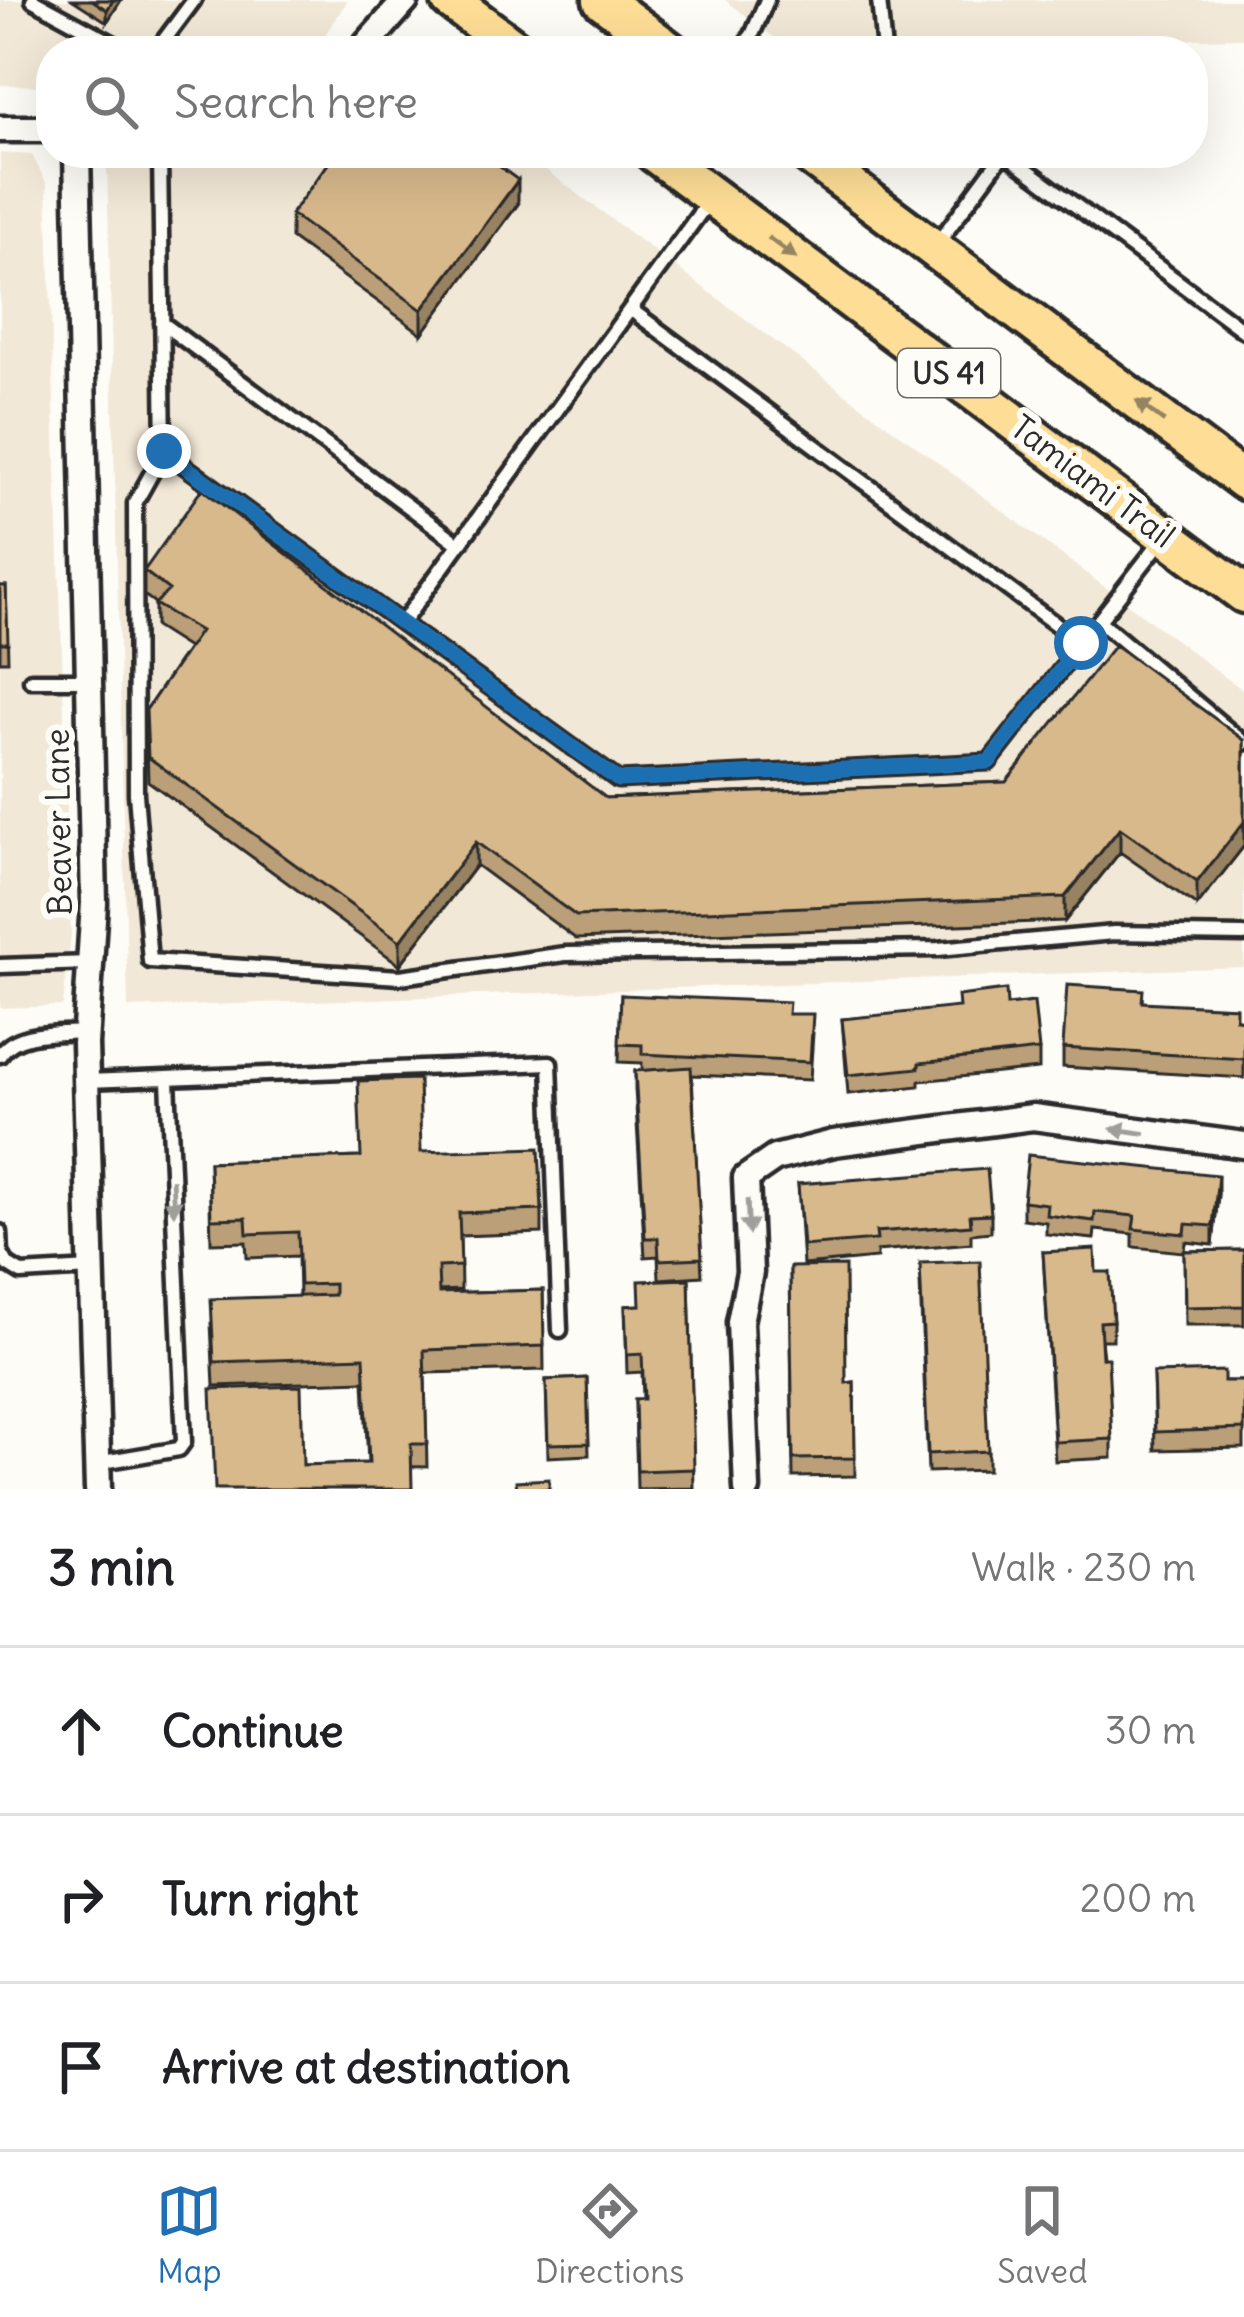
<!DOCTYPE html>
<meta charset="utf-8">
<style>
body{margin:0;font-family:Delius,sans-serif;background:#f6f6f6;color:#202124}
.stop{position:absolute;width:36px;height:36px;margin:-27px;border:9px solid #1f6fb2;border-radius:50%;background:#fff}
.stop.end{background:#1f6fb2;border-color:#fff;box-shadow:0 3px 12px #0008}
.list{margin:0;padding:0;list-style:none}
h2{display:flex;justify-content:space-between;align-items:center;height:156px;margin:0;padding:0 48px;font-size:51px}
h2 small{font-size:39px;font-weight:400;color:#757577}
.list li{display:grid;grid-template-columns:78px 1fr auto;gap:36px;align-items:center;box-sizing:border-box;height:168px;padding:0 48px;border-top:3px solid #e0e0e0}
.list b{display:block;font-size:45px;white-space:nowrap}
.list em{font-size:39px;font-style:normal;color:#757577}
.icon{flex:none;width:66px;height:66px;fill:none;stroke:currentColor;stroke-width:2;stroke-linecap:round;stroke-linejoin:round}
.map{position:relative;flex:none;width:1244px;height:1489px;overflow:hidden}
.search{position:absolute;background:#fff;box-shadow:0 12px 48px #0002;left:36px;right:36px;top:36px;height:132px;display:flex;align-items:center;gap:30px;box-sizing:border-box;padding:0 42px;border-radius:48px;color:#757577;font-size:45px}
.sheet{height:660px;background:#fff}
nav{display:flex;justify-content:space-around;align-items:center;box-sizing:border-box;height:168px;border-top:3px solid #e0e0e0;background:#fff;font-size:33px;color:#757577}
nav a{display:grid;justify-items:center;gap:6px}
nav .on{color:#1f6fb2}
.map>svg:first-child{display:block}
.built{fill:#f2e8d7}
.lines{fill:none;stroke-linecap:round;stroke-linejoin:round}
.service-casing{stroke:#2b2b2b;stroke-width:21}
.minor-casing{stroke:#2b2b2b;stroke-width:33}
.primary-casing{stroke:#2b2b2b;stroke-width:45}
.service{stroke:#fdfcf7;stroke-width:12}
.minor{stroke:#fdfcf7;stroke-width:24}
.primary{stroke:#fede96;stroke-width:36}
.wall{fill:#ba9f78;stroke:#2b2b2b;stroke-width:3}
.shaded-wall{fill:#978262;stroke:#2b2b2b;stroke-width:3}
.building{fill:#d8b98c;stroke:#2b2b2b;stroke-width:3}
.oneway{fill:#948460}
.oneway2{fill:#9e9e9b}
.route{stroke:#1f6fb2;stroke-width:15}
.labels{text-anchor:middle;dominant-baseline:central;stroke-width:12;stroke-linejoin:round;paint-order:stroke}
.shield{fill:#fdfcf7;stroke:#6a6a68;stroke-width:3}
.shield-label{font-size:30px;font-weight:bold;fill:#2b2b2b}
.street-label{font-size:33px;fill:#2b2b2b;stroke:#fdfcf7}
</style>
<div class="map">
<svg width="1244" height="1489" viewBox="0 0 1244 1489">
<rect width="100%" height="100%" fill="#fdfcf7"/>
<filter id="ink" filterUnits="userSpaceOnUse"><feTurbulence type="fractalNoise" baseFrequency=".00833" numOctaves="2"/><feDisplacementMap in="SourceGraphic" scale="24" xChannelSelector="R" yChannelSelector="G"/><feConvolveMatrix kernelMatrix="1 2 1 2 8 2 1 2 1" color-interpolation-filters="sRGB"/></filter>
<g filter="url(#ink)">
<path class="built" d="M 0,0 L 348,0 L 314,51 L 51,51 L 51,86 L 0,85 Z
M 725,0 L 1244,0 L 1244,38 L 788,48 Z
M 0,153 L 32,155 L 47,184 L 71,934 L 63,1006 L 0,1008 Z
M 314,153 L 523,153 L 1244,691 L 1244,967 L 128,1008 L 107,162 Z"/>
<g class="lines">
<g class="service-casing">
<path id="service" d="M 33,0 L 127,51
M 879,0 L 884,51
M 156,51 L 194,0
M 739,51 L 752,35 L 767,0
M 160,153 L 164,451 L 135,503 L 136,794 L 150,961 L 400,977 L 565,954 L 938,949 L 1114,933 L 1244,935
M 1005,153 L 1244,331
M 937,244 L 1004,153
M 630,309 L 1081,643
M 162,323 L 459,544
M 164,451 L 618,780 L 989,762 L 1161,541
M 1099,621 L 1244,743
M 402,623 L 708,202
M 31,680 L 89,680
M 0,966 L 90,963
M 0,1055 C 16,1030 59,1034 85,1032
M 87,1081 L 550,1063 L 560,1330
M 0,1232 L 1,1253 L 8,1265 L 21,1273 L 91,1269
M 97,1463 L 179,1449 L 184,1442 L 168,1080"/>
</g>
<g class="minor-casing">
<path id="minor" d="M 361,51 L 406,0
M 0,129 L 51,129
M 77,153 L 94,903 L 85,1044 L 98,1489
M 747,1489 L 740,1322 L 750,1272 L 746,1178 L 775,1158 L 834,1143 L 1033,1117 L 1244,1145"/>
</g>
<g class="primary-casing">
<path id="primary" d="M 450,0 L 518,51
M 602,0 L 670,51
M 654,153 L 1244,594
M 806,153 L 1244,481"/>
</g>
<use href="#service" class="service"/>
<use href="#minor" class="minor"/>
<use href="#primary" class="primary"/>
</g>
<path class="wall" d="M 73,0 L 121,0 L 107,22 Z
M 518,204 L 422,334 L 291,238 L 291,214 Z
M 144,571 L 606,798 L 1006,782 L 1244,740 L 1244,846 L 1197,906 L 1120,852 L 1065,921 L 576,939 L 476,865 L 400,965 L 148,781 L 146,710 L 188,648 L 155,627 L 155,603 L 144,595 Z
M 0,586 L 6,586 L 8,661 L 0,661 Z
M 621,995 L 788,1014 L 813,1033 L 810,1080 L 692,1075 L 702,1276 L 659,1279 L 658,1256 L 645,1257 L 635,1089 L 635,1071 L 642,1071 L 642,1063 L 619,1062 Z
M 1143,1002 L 1244,1020 L 1244,1078 L 1063,1067 L 1063,1048 Z
M 1007,1005 L 1039,1050 L 1039,1069 L 919,1081 L 919,1086 L 848,1094 L 842,1019 Z
M 421,1152 L 542,1210 L 542,1233 L 460,1236 L 461,1290 L 439,1291 L 439,1293 L 543,1290 L 544,1370 L 425,1373 L 427,1467 L 303,1465 L 368,1463 L 364,1381 L 214,1386 L 211,1323 L 299,1296 L 298,1256 L 247,1258 L 246,1242 L 211,1243 L 209,1162 L 360,1157 Z
M 798,1184 L 991,1214 L 991,1232 L 971,1234 L 971,1243 L 877,1251 L 877,1258 L 803,1265 Z
M 1218,1194 L 1213,1245 L 1186,1242 L 1185,1251 L 1244,1250 L 1244,1325 L 1185,1325 L 1184,1252 L 1133,1247 L 1133,1234 L 1095,1230 L 1094,1239 L 1046,1234 L 1046,1222 L 1023,1219 L 1023,1201 Z
M 1043,1252 L 1096,1272 L 1113,1321 L 1113,1340 L 1101,1340 L 1112,1439 L 1112,1458 L 1055,1461 Z
M 790,1267 L 846,1383 L 854,1382 L 855,1476 L 793,1477 Z
M 689,1279 L 694,1488 L 637,1489 L 635,1399 L 643,1399 L 642,1372 L 627,1373 L 625,1306 L 639,1305 Z
M 920,1282 L 988,1451 L 988,1470 L 928,1472 Z
M 1153,1373 L 1224,1381 L 1244,1381 L 1244,1448 L 1155,1450 Z
M 587,1378 L 589,1455 L 548,1457 L 546,1380 Z"/>
<path class="shaded-wall" d="M 113,0 L 121,0 L 107,22 L 107,10 Z
M 518,180 L 518,204 L 422,334 L 422,310 Z
M 1244,822 L 1244,846 L 1197,906 L 1197,882 Z
M 1120,828 L 1120,852 L 1065,921 L 1065,897 Z
M 476,842 L 476,865 L 400,965 L 400,941 Z
M 1218,1175 L 1218,1194 L 1213,1245 L 1213,1226 Z"/>
<path class="building" d="M 92,0 L 113,0 L 107,10 Z
M 336,153 L 481,153 L 518,180 L 422,310 L 291,214 Z
M 202,489 L 606,798 L 1006,782 L 1115,645 L 1244,740 L 1244,822 L 1197,882 L 1120,828 L 1065,897 L 576,916 L 476,842 L 400,941 L 148,757 L 146,710 L 200,631 L 155,604 L 169,590 L 144,571 Z
M 0,586 L 6,586 L 8,643 L 0,643 Z
M 1067,985 L 1143,990 L 1142,1002 L 1236,1007 L 1236,1019 L 1244,1020 L 1244,1059 L 1063,1048 Z
M 1006,990 L 1007,1005 L 1034,1002 L 1039,1050 L 919,1063 L 919,1068 L 848,1075 L 842,1019 L 959,1007 L 958,996 Z
M 621,995 L 789,1002 L 788,1014 L 813,1014 L 810,1062 L 642,1054 L 642,1045 L 619,1044 Z
M 691,1067 L 702,1258 L 659,1260 L 658,1238 L 645,1238 L 635,1071 Z
M 419,1079 L 421,1152 L 539,1148 L 542,1210 L 459,1213 L 461,1266 L 438,1267 L 439,1293 L 543,1290 L 544,1346 L 424,1350 L 427,1444 L 411,1444 L 412,1489 L 215,1489 L 211,1389 L 301,1386 L 303,1465 L 369,1463 L 364,1357 L 214,1362 L 211,1299 L 334,1295 L 334,1284 L 300,1285 L 298,1232 L 247,1234 L 246,1218 L 211,1219 L 209,1162 L 361,1157 L 358,1081 Z
M 1028,1155 L 1218,1175 L 1213,1226 L 1186,1224 L 1185,1234 L 1133,1229 L 1135,1216 L 1095,1212 L 1094,1221 L 1046,1215 L 1047,1204 L 1023,1201 Z
M 987,1169 L 991,1214 L 970,1215 L 971,1225 L 876,1232 L 877,1240 L 803,1246 L 798,1184 Z
M 1095,1249 L 1096,1272 L 1110,1272 L 1113,1321 L 1100,1322 L 1102,1358 L 1108,1358 L 1112,1439 L 1055,1442 L 1043,1252 Z
M 1244,1250 L 1244,1306 L 1185,1307 L 1184,1251 Z
M 980,1261 L 988,1451 L 928,1454 L 920,1263 Z
M 845,1266 L 846,1383 L 854,1382 L 855,1458 L 793,1459 L 790,1267 Z
M 689,1279 L 694,1469 L 637,1471 L 635,1399 L 644,1399 L 642,1354 L 627,1355 L 625,1306 L 640,1305 L 639,1281 Z
M 1224,1371 L 1224,1381 L 1244,1381 L 1244,1429 L 1155,1432 L 1153,1373 Z
M 587,1378 L 589,1443 L 548,1444 L 546,1380 Z
M 549,1479 L 549,1489 L 517,1489 L 516,1481 Z"/>
<defs><path id="oneway-solid" d="M-6-.8H1V-3.2L6.5 0L1 3.2V.8H-6Z" transform="scale(3)"/></defs>
<g class="oneway">
<use href="#oneway-solid" transform="translate(782 248) rotate(37)"/>
<use href="#oneway-solid" transform="translate(1150 411) rotate(-143)"/>
</g>
<g class="oneway2">
<use href="#oneway-solid" transform="translate(1128 1131) rotate(-172)"/>
<use href="#oneway-solid" transform="translate(173 1197) rotate(87)"/>
<use href="#oneway-solid" transform="translate(748 1217) rotate(87)"/>
</g>
</g>
<g class="lines" filter="url(#ink)">
<path class="route" d="M 164,451 L 618,780 L 989,762 L 1081,643"/>
</g>
<g class="labels">
<rect class="shield" x="898" y="349" width="102" height="48" rx="9"/>
<g class="shield-label">
<text x="949" y="373">US 41</text>
</g>
<g class="street-label">
<text transform="translate(1093 481) rotate(37)">Tamiami Trail</text>
<text transform="translate(58 822) rotate(-91)">Beaver Lane</text>
</g>
</g>
</svg>
<div class="stop" style="left:1081px;top:643px"></div>
<div class="stop end" style="left:164px;top:451px"></div>
<div class="search"><svg class="icon" aria-label="search" viewBox="0 0 24 24"><circle cx="10" cy="10" r="6"/><path d="M15 15l6 6"/></svg>Search here</div>
</div>
<section class="sheet">
<h2>3 min<small>Walk · 230 m</small></h2>
<ul class="list">
<li><svg class="icon" aria-label="ahead" viewBox="0 0 24 24"><path d="M12 20V5M6 11l6-6 6 6"/></svg><div><b>Continue</b></div><em>30 m</em></li>
<li><svg class="icon" aria-label="right" viewBox="0 0 24 24"><path d="M7 20v-9h11M14 6l5 5-5 5"/></svg><div><b>Turn right</b></div><em>200 m</em></li>
<li><svg class="icon" aria-label="arrive" viewBox="0 0 24 24"><path d="M6 21V4h12l-3 4 3 4H6"/></svg><div><b>Arrive at destination</b></div></li>
</ul>
</section>
<nav>
<a class="on"><svg class="icon" aria-label="map" viewBox="0 0 24 24"><path d="M3 6l6-2 6 2 6-2v14l-6 2-6-2-6 2zM9 4v14M15 6v14"/></svg>Map</a>
<a><svg class="icon" aria-label="directions" viewBox="0 0 24 24"><path d="M12 3l9 9-9 9-9-9zM9 14v-3h6M13 9l2 2-2 2"/></svg>Directions</a>
<a><svg class="icon" aria-label="saved" viewBox="0 0 24 24"><path d="M7 4h10v16l-5-4-5 4z"/></svg>Saved</a>
</nav>
